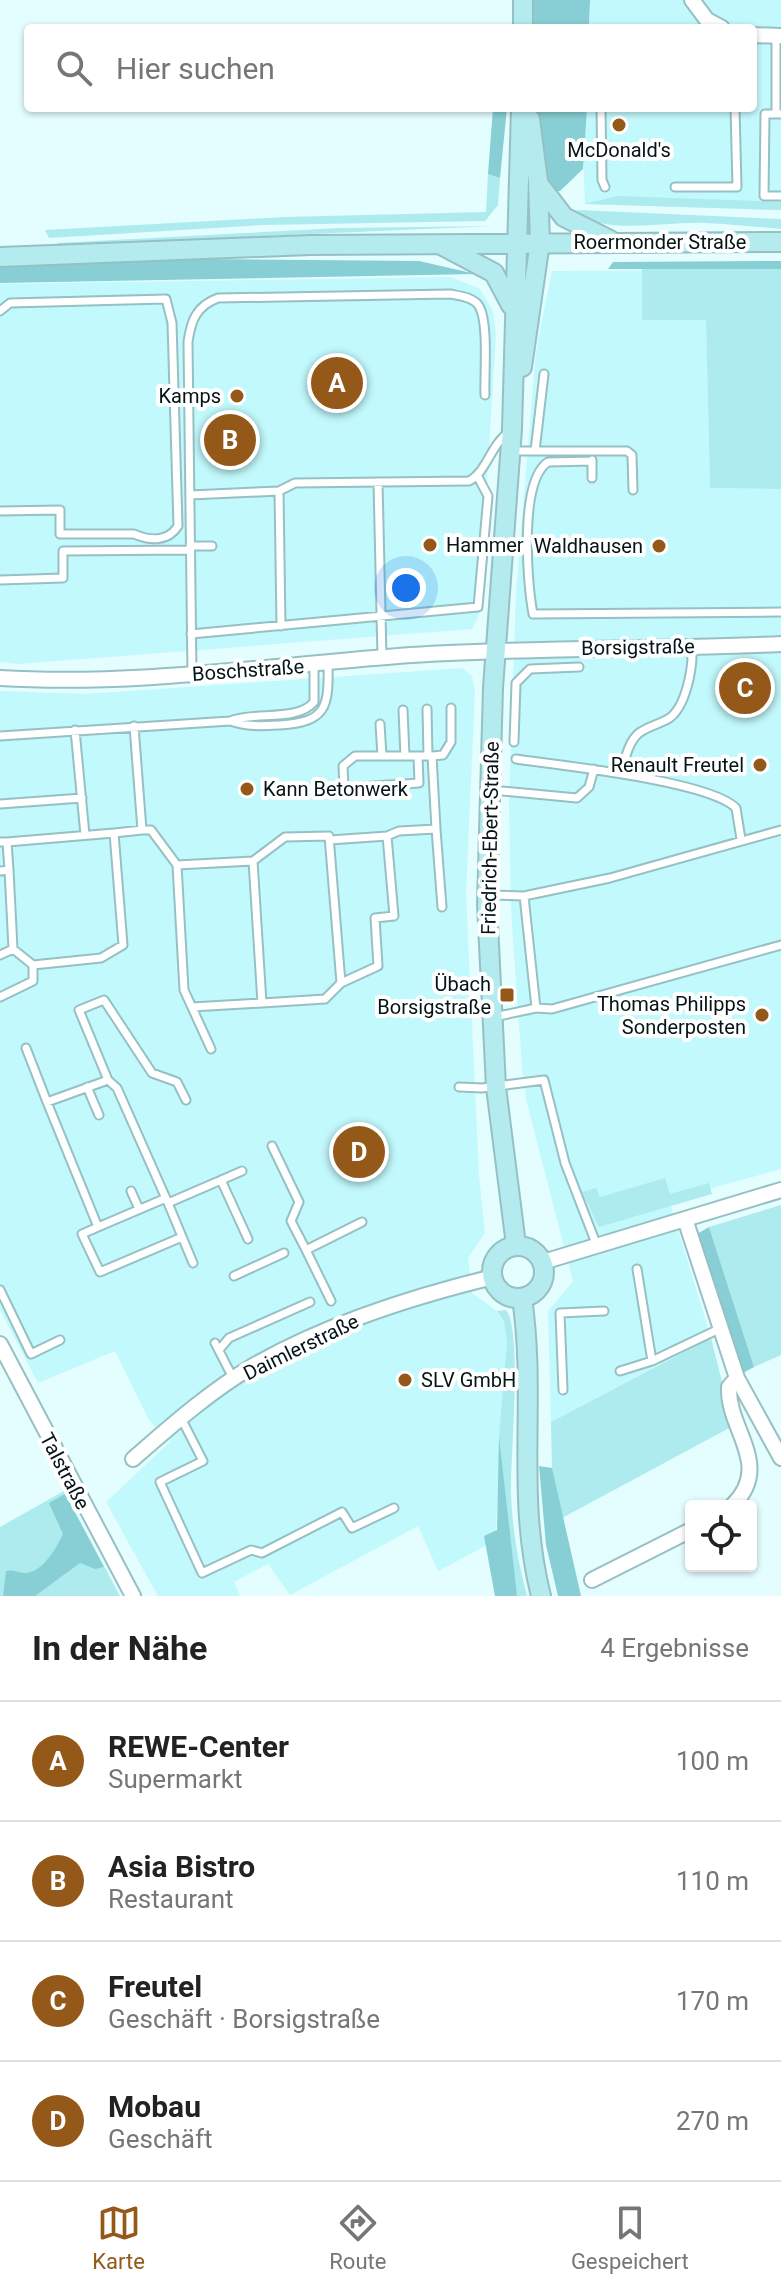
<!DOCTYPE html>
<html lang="de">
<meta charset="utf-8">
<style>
body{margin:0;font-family:Roboto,sans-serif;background:#f6f6f6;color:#222}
.controls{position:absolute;right:24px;bottom:24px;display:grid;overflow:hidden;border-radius:8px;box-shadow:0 2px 6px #0004}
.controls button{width:72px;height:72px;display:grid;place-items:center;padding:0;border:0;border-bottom:2px solid #e0e0e0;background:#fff;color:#222;font:40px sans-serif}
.you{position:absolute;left:406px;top:588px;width:28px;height:28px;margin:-20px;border:6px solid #fff;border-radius:50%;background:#1a73e8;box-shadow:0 0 0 12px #1a73e833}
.badge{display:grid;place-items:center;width:52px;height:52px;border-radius:50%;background:#945918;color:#fff;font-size:26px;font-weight:700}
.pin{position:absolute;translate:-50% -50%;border:4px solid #fff;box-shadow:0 2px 8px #0006}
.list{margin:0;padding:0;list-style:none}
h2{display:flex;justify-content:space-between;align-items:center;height:104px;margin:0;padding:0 32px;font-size:34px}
h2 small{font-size:26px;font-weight:400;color:#767676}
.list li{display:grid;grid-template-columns:52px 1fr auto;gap:24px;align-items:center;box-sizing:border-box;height:120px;padding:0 32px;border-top:2px solid #e0e0e0}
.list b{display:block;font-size:30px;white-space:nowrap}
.list p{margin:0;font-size:26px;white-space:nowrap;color:#767676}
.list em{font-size:26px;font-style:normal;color:#767676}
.icon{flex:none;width:44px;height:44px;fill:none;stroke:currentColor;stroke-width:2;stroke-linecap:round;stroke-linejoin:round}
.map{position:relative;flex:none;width:781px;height:1596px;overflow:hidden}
.search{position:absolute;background:#fff;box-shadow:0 2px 6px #0004;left:24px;right:24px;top:24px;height:88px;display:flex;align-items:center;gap:20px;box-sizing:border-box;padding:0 28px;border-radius:8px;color:#767676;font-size:30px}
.sheet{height:584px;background:#fff}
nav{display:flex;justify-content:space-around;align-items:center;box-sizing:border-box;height:112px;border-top:2px solid #e0e0e0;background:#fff;font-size:22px;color:#767676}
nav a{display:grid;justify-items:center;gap:4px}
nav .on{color:#945918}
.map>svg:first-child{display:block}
.built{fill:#c2f9fc}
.green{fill:#adebef}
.forest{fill:#87cfd4}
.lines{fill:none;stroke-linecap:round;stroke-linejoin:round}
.lane-casing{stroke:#96c0c3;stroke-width:11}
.street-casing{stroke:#96c0c3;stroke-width:18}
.secondary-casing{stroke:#96c0c3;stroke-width:22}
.lane{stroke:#fff;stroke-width:7}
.street{stroke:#fff;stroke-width:14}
.secondary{stroke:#b3ebee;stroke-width:18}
.poi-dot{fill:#945918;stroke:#fff;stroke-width:3}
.labels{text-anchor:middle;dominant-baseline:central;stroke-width:8;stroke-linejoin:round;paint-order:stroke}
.poi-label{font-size:20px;fill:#051415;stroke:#fff;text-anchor:end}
.street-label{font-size:20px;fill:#051415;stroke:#fff}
</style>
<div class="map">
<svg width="781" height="1596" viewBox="0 0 781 1596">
<rect width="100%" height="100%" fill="#e4fdff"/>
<path class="built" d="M 590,0 L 781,0 L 781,210 L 585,204 L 583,152 L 587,108 L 753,108 L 753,28 L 590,28 Z
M 705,270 L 710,488 L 781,489 L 781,1169 L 669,1200 L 711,1338 L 551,1422 L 548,1311 L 573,1282 L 526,1099 L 522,1066 L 511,910 L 509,802 L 516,593 L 536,351 L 552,271 Z
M 451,277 L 480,289 L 493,311 L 496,334 L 479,615 L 472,629 L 18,664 L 0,662 L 0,284 Z
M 462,668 L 472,676 L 475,691 L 466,893 L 479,1176 L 485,1233 L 468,1258 L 472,1293 L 497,1311 L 504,1321 L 507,1340 L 495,1541 L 438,1571 L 418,1526 L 290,1595 L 268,1564 L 234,1582 L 240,1596 L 158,1596 L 106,1502 L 170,1442 L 149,1420 L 115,1351 L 38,1383 L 0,1310 L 0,691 L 86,694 Z"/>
<path class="green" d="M 488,174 L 500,178 L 498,205 L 485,221 L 264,225 L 49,238 L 45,230 L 285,217 L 486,212 Z
M 618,196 L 781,202 L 781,210 L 584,204 Z
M 578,210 L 781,219 L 781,229 C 756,227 731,224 706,223 C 665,221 607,236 572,212 Z
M 493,226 L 60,245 L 57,243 L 340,228 Z
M 642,269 L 781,269 L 781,489 L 710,488 L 706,320 L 642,320 Z
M 665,1178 L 670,1194 L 709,1183 L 712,1194 L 599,1227 L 582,1192 L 596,1188 L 600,1197 Z
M 781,1205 L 781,1355 L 754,1367 L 709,1227 Z
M 506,1310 C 523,1331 510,1458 511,1493 C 512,1528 518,1562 527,1596 L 517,1596 L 515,1587 L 499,1436 L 507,1342 L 504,1321 L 497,1311 Z
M 711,1338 L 733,1426 L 562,1518 L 552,1468 L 551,1422 Z
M 64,1491 L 120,1596 L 0,1596 L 0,1527 Z"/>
<path class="forest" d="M 534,0 L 590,0 L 589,28 L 534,28 Z
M 493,108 L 507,108 L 500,178 L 488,174 Z
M 536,108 L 587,108 L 583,169 L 560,191 L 546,191 L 536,144 Z
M 198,259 L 419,261 L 476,274 L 0,283 L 0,266 Z
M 781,261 L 781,269 L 608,269 L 613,262 Z
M 709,1227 L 754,1367 L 743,1373 L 697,1234 Z
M 499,1436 L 517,1596 L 495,1596 L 484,1536 L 497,1530 Z
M 539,1466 L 552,1468 L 581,1596 L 558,1596 L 546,1545 Z
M 65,1494 L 104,1567 L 95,1569 L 80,1563 L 35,1596 L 3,1596 L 6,1571 C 14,1569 18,1573 26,1573 C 43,1572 57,1547 63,1534 L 49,1503 Z"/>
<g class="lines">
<g class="lane-casing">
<path id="lane" d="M 776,36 L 776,114
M 601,108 L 602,180 L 605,187
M 781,114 L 765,114 L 764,196 L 781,196
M 675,187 L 737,187 L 735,108
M 0,311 L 10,303 L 166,299 L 172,323 L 178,526 C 168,542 150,541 134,534 L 60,534 L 60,510 L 0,511
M 513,451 L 627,451 L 632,455 L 633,490
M 535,451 L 544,374
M 592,461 L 548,462 C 519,481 527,582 533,614 L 781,612
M 592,478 L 592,460
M 378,482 L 382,657
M 190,495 L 279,491
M 190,546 L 212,546
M 0,580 L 63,578 L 63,551 L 190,550
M 281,626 L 279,491 L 295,483 L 469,481 C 487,472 490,445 510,431
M 191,634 L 478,607 L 488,496 L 478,477
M 192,675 L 188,342 C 191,321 196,306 218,298 L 450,294 C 460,296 473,297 479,306 C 489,323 484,375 485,395
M 427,709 L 428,756
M 403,710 L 405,756
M 230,721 C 248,727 262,726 280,725 C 327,722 329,707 328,663
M 380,724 L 382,756
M 75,730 L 85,835
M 0,736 L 230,721 C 255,711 297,722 314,702 L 314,665
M 514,742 L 516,683 L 530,669 L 579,667
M 418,756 L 355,756 L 343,766 L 344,788 L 419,783 L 418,756 L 432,756 L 436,829
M 432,756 L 443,755 L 451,742 L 451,708
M 516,759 C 558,765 710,781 736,808 L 741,839
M 621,773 C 625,760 628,742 639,733 C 647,727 659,724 668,719 C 686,708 693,668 692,648
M 491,790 L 577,798 L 589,787 L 594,769
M 0,804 L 82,798
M 142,830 L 151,830 L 177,865 L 184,990 L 211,1049
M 114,833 L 142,830 L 134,726
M 387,836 L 399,831 L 436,829 L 442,907
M 330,840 L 387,836 L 394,916 L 375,918 L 378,966 L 341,983
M 0,842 L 7,842 L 9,870
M 7,842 L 114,833 L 123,945 L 101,958 L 33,965
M 253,861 L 285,837 L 329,836 L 341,983 L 325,999 L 262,1003
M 177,865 L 253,861 L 262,1003 L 192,1007
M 0,871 L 9,870 L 13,949 L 0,955
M 490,895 L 524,896 L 610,878 L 781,830
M 524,896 L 536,1008
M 0,997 L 33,981 L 33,965 L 13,949
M 494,1017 L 536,1008 L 552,1009 L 781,945
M 26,1048 L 47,1102 L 108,1080
M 87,1087 L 99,1115
M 459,1087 L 482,1088 L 544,1080 L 565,1163 L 597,1246
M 186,1100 L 177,1082 L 152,1073 L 104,1000 L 79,1010 L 108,1080 L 117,1088 L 168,1203 L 242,1171
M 47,1102 L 98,1227 L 166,1198
M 272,1146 L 299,1202 L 291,1221 L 306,1250
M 221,1180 L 248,1239
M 131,1191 L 139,1209
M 168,1203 L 193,1263
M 98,1227 L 82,1234 L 100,1272 L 182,1237
M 637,1269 L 652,1361 L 719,1329
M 234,1276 L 284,1253
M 0,1290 L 31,1354 L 60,1340
M 331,1301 L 306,1250 L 362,1222
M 215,1343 L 233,1378
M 219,1350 L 229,1338 L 310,1302
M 620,1371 L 652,1361
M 563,1390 L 560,1313 L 604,1311
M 181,1418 L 203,1461 L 160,1482 L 202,1573 L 251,1550 L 262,1553 L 342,1512 L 352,1528 L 394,1508"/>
</g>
<g class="street-casing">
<path id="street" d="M 692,0 L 707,20 L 722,28
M 753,35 L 781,36
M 0,678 C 138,686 274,665 411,655 C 535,647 658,650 781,644
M 685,1219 L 737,1378 L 781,1458
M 543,1262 L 781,1190
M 0,1344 L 133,1596
M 133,1459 C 171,1426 209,1392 253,1366 C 326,1324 411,1297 493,1277
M 732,1506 C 774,1465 727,1430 729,1387 L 737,1378
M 592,1580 L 691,1530"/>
</g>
<g class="secondary-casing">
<path id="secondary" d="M 523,0 L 523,28
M 541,187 L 564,217 L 610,240
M 443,246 L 494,273 L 511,305
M 0,257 L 310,245 L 781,242
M 522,367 L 540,242 L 538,181 L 530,119
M 516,1245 L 496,1087 L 487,904 L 493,688 L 512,429 L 521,108
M492 1272a26 26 0 1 1 52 0a26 26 0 1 1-52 0Z
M 522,1298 C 537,1400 515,1493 541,1596"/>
</g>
<use href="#lane" class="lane"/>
<use href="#street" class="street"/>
<use href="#secondary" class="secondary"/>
</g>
<g class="poi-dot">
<circle cx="619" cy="125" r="8"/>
<circle cx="237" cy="396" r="8"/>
<circle cx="430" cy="545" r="8"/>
<circle cx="659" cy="546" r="8"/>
<circle cx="760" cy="765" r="8"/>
<circle cx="247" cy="789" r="8"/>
<rect x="499" y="987" width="16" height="16" rx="4"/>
<circle cx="762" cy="1015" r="8"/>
<circle cx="405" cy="1380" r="8"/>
</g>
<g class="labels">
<g class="poi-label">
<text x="619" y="150" text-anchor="middle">McDonald's</text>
<text x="221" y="396">Kamps</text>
<text x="446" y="545" text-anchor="start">Hammer</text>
<text x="643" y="546">Waldhausen</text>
<text x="744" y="765">Renault Freutel</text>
<text x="263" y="789" text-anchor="start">Kann Betonwerk</text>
<text x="491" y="984">Übach<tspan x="491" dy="23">Borsigstraße</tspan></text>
<text x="746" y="1004">Thomas Philipps<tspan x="746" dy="23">Sonderposten</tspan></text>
<text x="421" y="1380" text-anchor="start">SLV GmbH</text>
</g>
<g class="street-label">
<text x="660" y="242">Roermonder Straße</text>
<text transform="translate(638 647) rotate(-1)">Borsigstraße</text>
<text transform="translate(248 670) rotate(-4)">Boschstraße</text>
<text transform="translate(490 838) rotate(-89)">Friedrich-Ebert-Straße</text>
<text transform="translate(301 1347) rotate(-26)">Daimlerstraße</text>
<text transform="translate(65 1471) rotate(62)">Talstraße</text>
</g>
</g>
</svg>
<div class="controls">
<button><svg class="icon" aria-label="locate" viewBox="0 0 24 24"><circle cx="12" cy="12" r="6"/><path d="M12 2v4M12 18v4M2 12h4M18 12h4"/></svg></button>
</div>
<div class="you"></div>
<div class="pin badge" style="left:337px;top:383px">A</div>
<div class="pin badge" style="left:230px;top:440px">B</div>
<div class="pin badge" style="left:745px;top:688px">C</div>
<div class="pin badge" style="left:359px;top:1152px">D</div>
<div class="search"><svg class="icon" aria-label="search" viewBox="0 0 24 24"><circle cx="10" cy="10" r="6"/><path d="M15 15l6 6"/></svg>Hier suchen</div>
</div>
<section class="sheet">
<h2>In der Nähe<small>4 Ergebnisse</small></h2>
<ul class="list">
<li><span class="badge">A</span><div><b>REWE-Center</b><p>Supermarkt</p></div><em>100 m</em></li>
<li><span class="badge">B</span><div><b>Asia Bistro</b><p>Restaurant</p></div><em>110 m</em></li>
<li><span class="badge">C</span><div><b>Freutel</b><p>Geschäft · Borsigstraße</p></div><em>170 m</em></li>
<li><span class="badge">D</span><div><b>Mobau</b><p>Geschäft</p></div><em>270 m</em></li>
</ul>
</section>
<nav>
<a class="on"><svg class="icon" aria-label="map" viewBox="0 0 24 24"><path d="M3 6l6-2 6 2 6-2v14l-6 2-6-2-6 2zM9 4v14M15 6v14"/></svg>Karte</a>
<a><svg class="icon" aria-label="directions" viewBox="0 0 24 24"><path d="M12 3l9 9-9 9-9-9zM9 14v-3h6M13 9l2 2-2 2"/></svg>Route</a>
<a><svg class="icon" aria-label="saved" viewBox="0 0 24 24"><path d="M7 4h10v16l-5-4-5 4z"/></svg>Gespeichert</a>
</nav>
